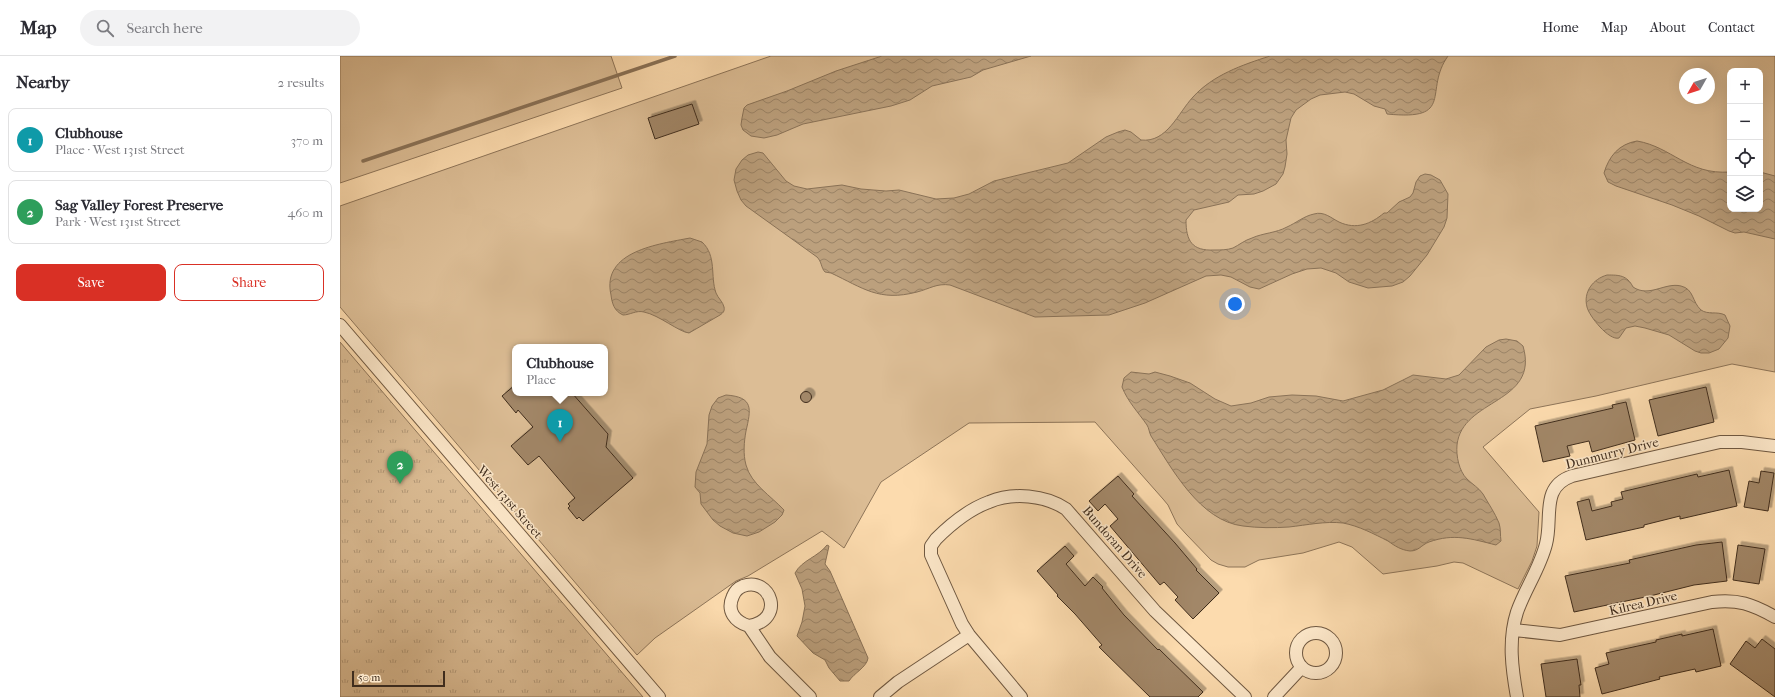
<!DOCTYPE html>
<meta charset="utf-8">
<style>
body{margin:0;font-family:"IM FELL French Canon",serif;background:#f2f2f3;color:#2b2b33}
.controls{position:absolute;right:12px;top:12px;display:grid;overflow:hidden;border-radius:8px;box-shadow:0 4px 16px #0002}
.controls button{width:36px;height:36px;display:grid;place-items:center;padding:0;border:0;border-bottom:1px solid #e1e1e2;background:#fff;color:#2b2b33;font:20px sans-serif}
.compass{position:absolute;left:1339px;top:12px;width:36px;height:36px;border-radius:50%;background:#fff;box-shadow:0 4px 16px #0002;rotate:231deg}
.scale{position:absolute;left:12px;bottom:10px;width:93px;box-sizing:border-box;padding-left:4px;border:2px solid #402d1d;border-top:0;font-size:11px;line-height:14px;white-space:nowrap;color:#402d1d;-webkit-text-stroke:3px #fde8ca;paint-order:stroke}
.you{position:absolute;left:895px;top:248px;width:14px;height:14px;margin:-10px;border:3px solid #fff;border-radius:50%;background:#1a73e8;box-shadow:0 0 0 6px #1a73e833}
.badge{display:grid;place-items:center;width:26px;height:26px;border-radius:50%;background:#d93025;color:#fff;font-size:13px;font-weight:700}
.pin{position:absolute;translate:-50% -33px;filter:drop-shadow(0 1px 2px #0008)}
.pin::after{content:'';position:absolute;top:21px;width:14px;height:12px;background:inherit;clip-path:polygon(0 0,100% 0,50% 100%)}
.popup{position:absolute;left:172px;top:288px;width:96px;height:52px;box-sizing:border-box;display:grid;place-content:center;border-radius:8px;background:#fff;filter:drop-shadow(0 1px 3px #0005);font-size:13px;white-space:nowrap;color:#7c7c81}
.popup b{font-size:15px;color:#2b2b33}
.popup::after{content:'';position:absolute;left:50%;top:100%;margin-left:-8px;border:8px solid transparent;border-top-color:#fff}
.list{margin:0;padding:0;list-style:none}
h2{display:flex;justify-content:space-between;align-items:center;height:52px;margin:0;padding:0 16px;font-size:17px}
h2 small{font-size:13px;font-weight:400;color:#7c7c81}
.list li{display:grid;grid-template-columns:26px 1fr auto;gap:12px;align-items:center;box-sizing:border-box;height:64px;margin:0 8px 8px;padding:0 8px;border:1px solid #e1e1e2;border-radius:8px}
.list b{display:block;font-size:15px;white-space:nowrap}
.list p{margin:0;font-size:13px;white-space:nowrap;color:#7c7c81}
.list em{font-size:13px;font-style:normal;color:#7c7c81}
.actions{display:flex;gap:8px;padding:12px 16px}
.actions a{flex:1;padding:9px 0;border:1px solid #d93025;border-radius:8px;text-align:center;font-size:14px;color:#d93025}
.actions .main{background:#d93025;color:#fff}
.icon{flex:none;width:22px;height:22px;fill:none;stroke:currentColor;stroke-width:2;stroke-linecap:round;stroke-linejoin:round}
.map{position:relative;flex:none;width:1435px;height:641px;overflow:hidden}
header{display:flex;align-items:center;gap:24px;box-sizing:border-box;height:56px;padding:0 20px;background:#fff;border-bottom:1px solid #e1e1e2}
header strong{font-size:19px}
nav{display:flex;gap:22px;margin-inline-start:auto;font-size:14px}
.search{width:280px;height:36px;background:#f2f2f3;display:flex;align-items:center;gap:10px;box-sizing:border-box;padding:0 14px;border-radius:22px;color:#7c7c81;font-size:15px}
main{display:flex}
aside{flex:1;background:#fff}
.map>svg:first-child{display:block}
.grass{fill:#dcbd95;stroke:#8e7559;fill-rule:evenodd}
.park{fill:url(#park-tufts);stroke:#8e7559}
.water{fill:url(#water-waves);stroke:#8a7257}
.lines{fill:none;stroke-linecap:round;stroke-linejoin:round}
.stream{stroke:#8a7257;stroke-width:3.5}
.building{fill:#a28768;stroke:#402d1d;filter:url(#shadow)}
.minor-casing{stroke:#6f5841;stroke-width:14}
.minor{stroke:#fde8ca;stroke-width:12}
.labels{text-anchor:middle;dominant-baseline:central;stroke-width:3;stroke-linejoin:round;paint-order:stroke}
.street-label{font-size:13px;fill:#402d1d;stroke:#fde8ca}
</style>
<header>
<strong>Map</strong>
<div class="search"><svg class="icon" aria-label="search" viewBox="0 0 24 24"><circle cx="10" cy="10" r="6"/><path d="M15 15l6 6"/></svg>Search here</div>
<nav><a>Home</a><a>Map</a><a>About</a><a>Contact</a></nav>
</header>
<main>
<aside>
<h2>Nearby<small>2 results</small></h2>
<ul class="list">
<li><span class="badge" style="background:#0f9aa8">1</span><div><b>Clubhouse</b><p>Place · West 131st Street</p></div><em>370 m</em></li>
<li><span class="badge" style="background:#2e9e5b">2</span><div><b>Sag Valley Forest Preserve</b><p>Park · West 131st Street</p></div><em>460 m</em></li>
</ul>
<div class="actions"><a class="main">Save</a><a>Share</a></div>
</aside>
<div class="map">
<svg width="1435" height="641" viewBox="0 0 1435 641">
<defs>
<pattern id="park-tufts" width="24" height="20" patternUnits="userSpaceOnUse"><rect width="24" height="20" fill="#dcbd95"/><path d="M3 7l-1-3M5 7V3M7 7l1-3M15 17l-1-3M17 17v-4M19 17l1-3" fill="none" stroke="#b49a79"/></pattern>
<pattern id="water-waves" width="16" height="10" patternUnits="userSpaceOnUse"><rect width="16" height="10" fill="#bca07d"/><path d="M0 5q4-4 8 0t8 0" fill="none" stroke="#9a8366"/></pattern>
<filter id="shadow"><feDropShadow dx="3.5" dy="-3.5" stdDeviation="0" flood-color="#0004"/></filter>
</defs>
<rect width="100%" height="100%" fill="#fcdbae"/>
<filter id="stains"><feTurbulence type="fractalNoise" baseFrequency=".005" numOctaves="4"/><feColorMatrix values="0 0 0 0 .2 0 0 0 0 .09 0 0 0 0 .02 0 0 0 .5 -.17"/></filter>
<radialGradient id="worn" r=".72"><stop offset=".6" stop-color="#630" stop-opacity="0"/><stop offset="1" stop-color="#630" stop-opacity=".3"/></radialGradient>
<path class="grass" d="M 0,0 L 271,0 L 282,32 L 0,127 Z
M 431,0 L 1435,0 L 1435,316 L 1392,308 L 1256,340 L 1190,353 L 1143,391 L 1199,456 L 1197,490 L 1192,505 L 1178,533 L 1123,507 L 1114,506 L 1097,510 L 1043,518 L 1012,491 L 999,486 L 963,497 L 919,504 L 905,511 L 888,511 L 878,508 L 871,504 L 846,478 L 837,468 L 828,449 L 823,443 L 755,366 L 629,367 L 541,426 L 504,492 L 482,475 L 408,520 L 396,525 L 315,582 L 297,599 L 0,251 L 0,150 ZM 1390,15 L 1420,15 L 1420,153 L 1390,153 ZM 1345,18 L 1369,18 L 1369,42 L 1345,42 ZM 175,291 L 265,291 L 265,337 L 175,337 Z"/>
<path class="park" d="M 0,286 L 303,641 L 0,641 Z"/>
<path class="water" d="M 542,0 L 691,0 L 643,14 L 631,21 L 592,30 L 570,44 L 551,50 L 463,68 L 437,79 L 424,82 L 411,80 L 403,74 L 401,69 L 402,62 L 404,52 L 407,49 L 447,35 L 496,15 Z
M 930,0 L 1108,0 C 1083,35 1116,65 1047,58 L 1045,53 L 1034,50 L 1014,38 L 1005,36 L 980,39 L 971,43 L 956,54 L 951,62 L 946,84 L 947,98 L 945,111 L 943,118 L 936,128 L 923,135 L 914,138 L 898,139 L 889,146 L 854,154 L 846,164 C 846,185 852,195 874,194 C 881,194 887,194 893,192 C 899,189 905,184 912,182 C 923,177 936,177 947,171 C 956,167 964,160 974,158 C 984,155 991,162 999,166 C 1016,174 1031,168 1044,157 L 1047,157 L 1059,146 L 1070,141 L 1073,137 L 1076,126 L 1080,120 L 1085,118 L 1091,119 L 1100,124 L 1108,138 L 1107,162 L 1104,171 L 1087,199 L 1070,220 L 1063,226 L 1052,230 L 1028,232 L 1009,226 L 996,217 L 981,212 L 967,213 L 952,218 L 919,233 L 910,231 L 891,221 L 881,219 L 866,220 L 805,247 L 769,259 L 695,261 L 610,229 C 597,227 589,233 577,236 C 539,246 523,232 491,217 L 485,216 C 481,212 482,206 477,201 L 406,150 L 401,144 L 397,135 L 394,124 L 396,113 L 402,104 L 408,99 L 418,96 L 423,97 L 446,125 L 454,130 L 467,133 L 502,129 L 521,133 L 546,135 L 559,134 L 596,143 L 614,142 L 629,138 L 654,125 L 728,107 L 766,81 L 778,76 L 785,74 L 791,76 L 801,84 C 827,87 838,57 853,41 C 873,19 902,9 930,0 Z
M 1297,85 C 1332,91 1348,119 1390,116 L 1390,153 L 1420,153 L 1420,116 L 1435,120 L 1435,183 L 1404,176 L 1395,177 L 1389,175 L 1359,160 L 1332,149 L 1276,130 L 1268,126 L 1264,117 C 1269,100 1279,88 1297,85 Z
M 350,182 L 362,186 C 377,200 370,220 376,237 C 378,242 383,246 384,251 C 385,255 383,257 380,259 L 349,277 C 339,276 319,259 304,256 C 296,254 290,259 283,259 C 274,255 272,247 271,239 C 261,195 319,188 350,182 Z
M 1267,219 C 1279,219 1287,219 1293,231 C 1309,242 1325,226 1341,230 C 1354,233 1352,246 1361,254 C 1368,259 1377,255 1385,259 L 1390,270 L 1388,282 L 1379,293 L 1369,297 L 1361,297 L 1355,295 L 1329,279 L 1305,272 L 1295,270 L 1286,272 L 1279,282 C 1269,285 1249,260 1247,251 C 1243,236 1253,223 1267,219 Z
M 1166,283 L 1177,285 L 1183,290 C 1200,348 1122,342 1117,389 C 1116,400 1119,415 1127,423 C 1132,428 1139,432 1143,438 C 1148,447 1155,457 1159,467 C 1161,473 1160,479 1161,485 L 1156,489 C 1132,483 1114,477 1089,486 C 1081,489 1079,495 1070,495 C 1061,494 1055,490 1048,485 C 1034,478 1019,470 1003,467 C 985,465 967,469 949,471 C 934,472 918,472 903,470 C 860,465 832,413 811,380 C 809,376 809,372 807,369 C 798,356 788,346 782,331 L 784,322 L 791,316 L 809,318 L 815,316 L 830,320 L 850,327 L 875,343 L 891,350 L 911,347 L 929,341 L 952,339 L 976,340 L 1003,345 L 1043,334 L 1073,319 L 1106,323 L 1119,319 L 1146,291 L 1159,284 Z
M 386,339 C 414,341 411,353 406,375 C 404,386 403,398 406,409 C 411,428 431,440 444,454 L 442,459 L 435,466 L 419,476 L 407,480 L 393,477 L 380,470 L 373,464 L 361,448 L 360,437 L 355,431 L 356,416 L 367,388 L 369,359 L 372,350 L 378,342 Z
M 487,489 L 489,490 L 485,508 L 490,515 L 528,602 C 527,611 514,617 509,625 L 500,625 L 489,612 L 485,604 L 473,597 L 457,580 L 462,566 L 465,550 L 462,533 L 455,517 C 462,504 478,501 487,489 Z"/>
<g class="lines">
<path class="stream" d="M 23,105 L 335,0"/>
</g>
<path class="building" d="M 352,48 L 359,68 L 315,83 L 308,62 Z
M 175,329 L 175,337 L 232,337 L 268,378 L 266,391 L 293,422 L 243,465 L 239,461 L 237,463 L 228,452 L 230,450 L 228,448 L 235,442 L 199,400 L 188,409 L 171,390 L 193,371 L 178,354 L 176,357 L 162,340 Z
M 1366,331 L 1374,366 L 1318,380 L 1309,344 Z
M460.5 341a5.5 5.5 0 1 1 11 0a5.5 5.5 0 1 1-11 0Z
M 1286,346 L 1295,384 L 1252,396 L 1249,385 L 1227,390 L 1230,400 L 1203,406 L 1195,370 L 1273,352 L 1272,349 Z
M 1389,414 L 1397,450 L 1340,463 L 1340,460 L 1304,469 L 1304,471 L 1246,484 L 1237,446 L 1249,443 L 1252,455 L 1272,450 L 1271,446 L 1283,443 L 1281,436 L 1357,418 L 1358,421 Z
M 1421,415 L 1434,417 L 1428,455 L 1404,451 L 1409,425 L 1419,427 Z
M 778,420 L 794,438 L 792,440 L 835,487 L 857,513 L 856,514 L 879,537 L 853,563 L 835,544 L 838,541 L 824,526 L 820,529 L 770,470 L 778,463 L 765,448 L 758,455 L 749,445 Z
M 1382,486 L 1387,525 L 1354,529 L 1310,540 L 1234,556 L 1225,520 L 1290,507 L 1289,504 L 1356,489 Z
M 1398,489 L 1425,493 L 1419,528 L 1393,524 Z
M 725,490 L 734,500 L 726,508 L 745,530 L 753,521 L 763,531 L 762,532 L 784,559 L 818,594 L 819,593 L 863,636 L 858,641 L 810,641 L 759,591 L 762,589 L 735,558 L 717,540 L 718,539 L 697,515 Z
M 1373,573 L 1381,610 L 1356,616 L 1355,613 L 1319,621 L 1320,623 L 1262,638 L 1255,612 L 1269,608 L 1266,597 L 1316,586 L 1316,584 L 1342,578 L 1342,580 Z
M 1422,583 L 1435,593 L 1435,641 L 1390,608 L 1406,585 L 1415,592 Z
M 1237,603 L 1241,629 L 1239,629 L 1240,641 L 1206,641 L 1201,608 Z"/>
<g class="lines">
<g class="minor-casing">
<path id="minor" d="M 0,269 L 319,641
M 409,570 C 446,564 431,520 403,530 C 398,532 395,535 393,540 C 386,555 395,566 409,570 L 430,601 L 470,641
M 1174,574 L 1220,579 L 1372,546 C 1398,543 1412,548 1435,561
M956 597a20 20 0 1 1 40 0a20 20 0 1 1-40 0Z
M 540,641 L 558,626 L 629,579
M 681,641 L 629,579 L 622,568 L 591,499 L 591,490 L 596,483 C 610,469 630,453 649,446 C 673,436 705,439 726,453 L 815,555 L 905,641
M 934,641 L 962,611
M 1177,641 C 1172,613 1168,584 1177,556 C 1185,533 1200,512 1206,488 C 1213,462 1200,431 1232,420 L 1380,386 L 1402,386 L 1435,390"/>
</g>
<use href="#minor" class="minor"/>
</g>
<g class="labels">
<g class="street-label">
<text transform="translate(1272 397) rotate(-14)">Dunmurry Drive</text>
<text transform="translate(170 446) rotate(49)">West 131st Street</text>
<text transform="translate(775 486) rotate(49)">Bundoran Drive</text>
<text transform="translate(1303 547) rotate(-13)">Kilrea Drive</text>
</g>
</g>
<rect width="100%" height="100%" filter="url(#stains)"/>
<rect width="100%" height="100%" fill="url(#worn)"/>
</svg>
<div class="controls">
<button>+</button>
<button>−</button>
<button><svg class="icon" aria-label="locate" viewBox="0 0 24 24"><circle cx="12" cy="12" r="6"/><path d="M12 2v4M12 18v4M2 12h4M18 12h4"/></svg></button>
<button><svg class="icon" aria-label="layers" viewBox="0 0 24 24"><path d="M12 4l9 5-9 5-9-5zM3 14l9 5 9-5"/></svg></button>
</div>
<svg class="compass" viewBox="-18 -18 36 36"><path d="M0-13l5 13h-10z" fill="#e53935"/><path d="M0 13l5-13h-10z" fill="#7c7c81"/></svg>
<div class="scale">50 m</div>
<div class="you"></div>
<div class="pin badge" style="left:220px;top:386px;background:#0f9aa8">1</div>
<div class="popup"><b>Clubhouse</b>Place</div>
<div class="pin badge" style="left:60px;top:428px;background:#2e9e5b">2</div>
</div>
</main>
